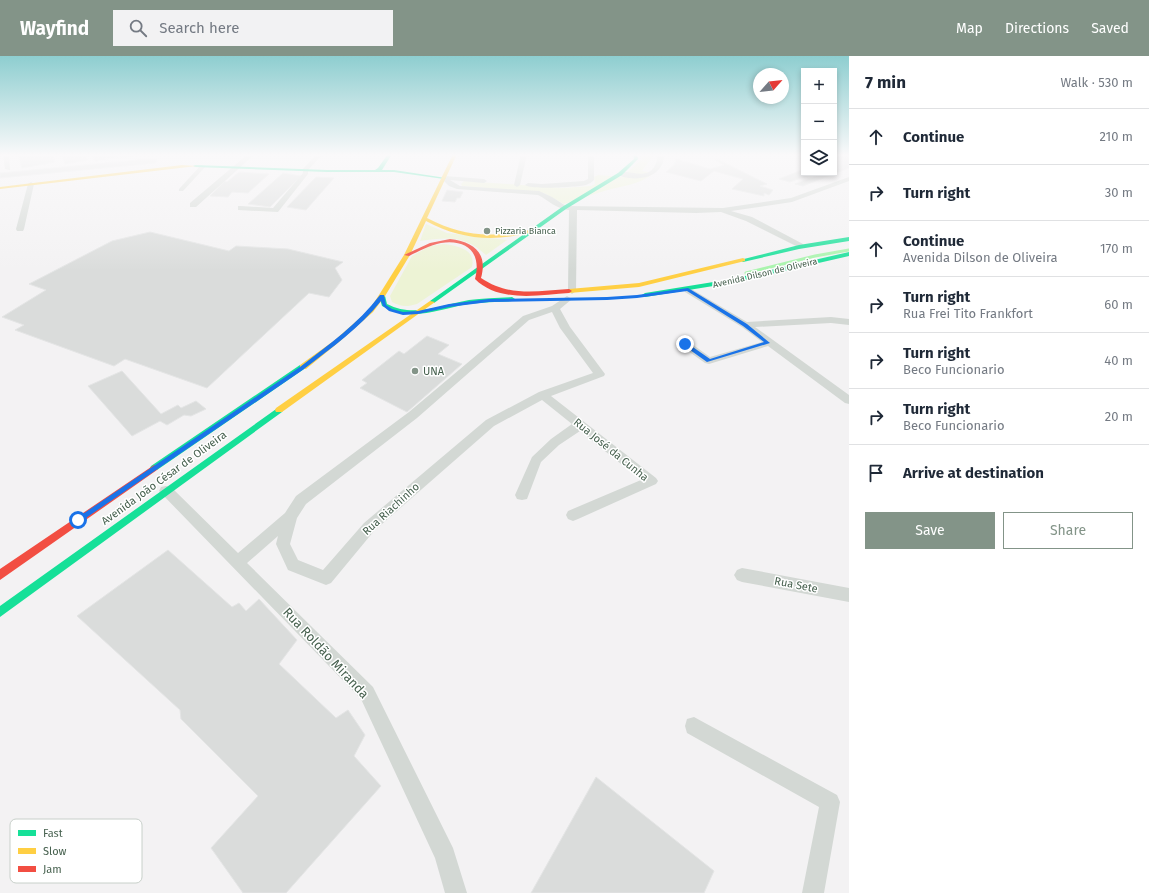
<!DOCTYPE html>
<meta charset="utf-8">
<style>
body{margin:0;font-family:"Fira Sans",sans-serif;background:#f2f2f3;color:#1f2937}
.controls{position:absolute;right:12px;top:12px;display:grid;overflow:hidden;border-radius:0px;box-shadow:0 2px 6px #0003}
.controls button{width:36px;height:36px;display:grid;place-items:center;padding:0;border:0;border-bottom:1px solid #e0e1e3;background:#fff;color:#1f2937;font:20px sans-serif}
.compass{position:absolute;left:753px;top:12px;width:36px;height:36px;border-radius:50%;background:#fff;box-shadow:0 2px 6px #0003;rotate:63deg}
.stop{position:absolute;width:12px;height:12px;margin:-9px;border:3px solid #1a73e8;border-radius:50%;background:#fff}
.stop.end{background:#1a73e8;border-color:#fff;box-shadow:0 1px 4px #0008}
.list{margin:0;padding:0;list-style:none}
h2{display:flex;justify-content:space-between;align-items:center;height:52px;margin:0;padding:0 16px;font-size:17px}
h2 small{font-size:13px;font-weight:400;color:#747a83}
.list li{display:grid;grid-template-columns:26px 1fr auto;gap:12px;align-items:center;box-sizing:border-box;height:56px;padding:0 16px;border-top:1px solid #e0e1e3}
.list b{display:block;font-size:15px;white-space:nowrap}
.list p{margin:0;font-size:13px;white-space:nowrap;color:#747a83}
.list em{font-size:13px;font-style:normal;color:#747a83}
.actions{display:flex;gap:8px;padding:12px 16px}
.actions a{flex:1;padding:9px 0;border:1px solid #839488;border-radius:0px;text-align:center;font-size:14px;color:#839488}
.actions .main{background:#839488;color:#fff}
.icon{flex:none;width:22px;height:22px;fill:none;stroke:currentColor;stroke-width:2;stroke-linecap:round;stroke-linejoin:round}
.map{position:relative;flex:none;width:849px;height:837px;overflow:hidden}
header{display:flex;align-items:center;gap:24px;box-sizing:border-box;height:56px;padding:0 20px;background:#839488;color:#fff}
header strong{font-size:19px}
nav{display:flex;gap:22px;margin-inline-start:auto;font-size:14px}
.search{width:280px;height:36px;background:#f2f2f3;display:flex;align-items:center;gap:10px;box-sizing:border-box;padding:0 14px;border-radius:0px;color:#747a83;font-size:15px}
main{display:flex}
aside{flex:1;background:#fff}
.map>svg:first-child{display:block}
.green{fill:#edf3d5}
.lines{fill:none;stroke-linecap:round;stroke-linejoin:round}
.stream{stroke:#a7f4ab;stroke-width:3}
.building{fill:#dadcdb;stroke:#e4e5e5}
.street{fill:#d3d8d4;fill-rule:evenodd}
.fast{fill:#16e098;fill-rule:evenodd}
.slow{fill:#ffcf43;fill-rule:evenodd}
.jam{fill:#f24e42;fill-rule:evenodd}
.route{fill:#1a73e8}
.poi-dot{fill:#839488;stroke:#fff;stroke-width:1.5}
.labels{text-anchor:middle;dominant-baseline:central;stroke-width:3;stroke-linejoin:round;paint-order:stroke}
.far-poi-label{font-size:9px;fill:#47614f;stroke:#fff;text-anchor:start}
.far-street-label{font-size:9px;fill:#47614f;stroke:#fff}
.poi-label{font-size:11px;fill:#47614f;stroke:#fff;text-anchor:start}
.street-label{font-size:11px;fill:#47614f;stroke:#fff}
.near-street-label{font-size:13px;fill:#47614f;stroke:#fff}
.key{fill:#fff;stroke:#c8d0ca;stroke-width:1}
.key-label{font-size:11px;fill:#47614f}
</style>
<header>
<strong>Wayfind</strong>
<div class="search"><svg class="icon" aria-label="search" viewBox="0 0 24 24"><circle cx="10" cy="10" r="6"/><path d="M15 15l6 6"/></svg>Search here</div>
<nav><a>Map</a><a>Directions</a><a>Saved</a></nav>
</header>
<main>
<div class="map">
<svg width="849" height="837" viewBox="0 0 849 837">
<rect width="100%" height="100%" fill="#f3f2f3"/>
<path class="green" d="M 640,98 L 652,98 L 652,101 L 642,115 L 654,117 C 639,129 621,130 604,135 C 590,139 577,144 564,148 L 544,137 L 462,130 L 461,128 L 464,125 L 563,132 L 591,130 L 595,128 L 594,121 L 598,119 L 622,121 L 642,103 Z
M 426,168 L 447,177 L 507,184 L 486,199 C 465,179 447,181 420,185 Z
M 444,188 C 458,190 476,193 472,211 L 417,248 C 407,251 401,251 392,246 L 390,240 L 412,200 L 430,190 Z"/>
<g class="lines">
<path class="stream" d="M 746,217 L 815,200 L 849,194"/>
</g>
<path class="building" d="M 18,98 L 52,98 L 55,106 L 22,112 Z
M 77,98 L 85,98 L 88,104 L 65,108 L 62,100 Z
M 91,98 L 115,98 L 118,101 L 95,105 Z
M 120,98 L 143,98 L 122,102 Z
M 841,100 L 849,102 L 849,112 L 803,130 L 795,128 L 816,120 L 812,118 L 790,126 L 779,123 L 804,113 L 804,117 L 834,117 L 834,102 Z
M 157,102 L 156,107 L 0,122 L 0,117 Z
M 676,103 L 710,113 L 724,109 L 715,104 L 719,104 L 767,128 L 760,130 L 773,134 L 769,139 L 764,137 L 764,140 L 732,133 L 743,123 L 714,115 L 701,125 L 666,116 L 674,109 Z
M 239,116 L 269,118 L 248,137 L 232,136 L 228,141 L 210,140 L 225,125 L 227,126 Z
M 283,117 L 301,120 L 270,151 L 248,148 Z
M 316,121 L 334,122 L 306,154 L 287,151 Z
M 447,134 L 463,136 L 460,142 L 457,142 L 455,146 L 442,145 Z
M 150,176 L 229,195 L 236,190 L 288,193 L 343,206 L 335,212 L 342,224 L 329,241 L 309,237 L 207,332 L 125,303 L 114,310 L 15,274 L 24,269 L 2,261 L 46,234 L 29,228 L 112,185 Z
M 427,280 L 449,289 L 438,298 L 462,308 L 407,356 L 360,332 L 367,327 L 362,324 L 399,295 L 404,298 Z
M 122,315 L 161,358 L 178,349 L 181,352 L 196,345 L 206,353 L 191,360 L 184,359 L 167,369 L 160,365 L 132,380 L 88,330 Z
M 168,494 L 232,551 L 239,547 L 246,555 L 259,543 L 297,584 L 279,608 L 336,662 L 348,654 L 365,679 L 354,700 L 381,730 L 286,837 L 243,837 L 211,792 L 258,740 L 181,663 L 180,654 L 77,560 Z
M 596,721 L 714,815 L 704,837 L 531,837 Z"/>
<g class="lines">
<path class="street" d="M 3,98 L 9,98 L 10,114 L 5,113 Z
M 248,98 L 255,98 L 196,151 L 190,151 L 190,147 Z
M 317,98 L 323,98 L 308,114 L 308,118 L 278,156 L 238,154 L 238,150 L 241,150 L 273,152 L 303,117 L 303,113 Z
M 521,98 L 527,98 L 520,129 L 517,131 L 514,129 Z
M 588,98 L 594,98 L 594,124 C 592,126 589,128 586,129 C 577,131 531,134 525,129 L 528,127 L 542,128 L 584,125 L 588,123 Z
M 658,98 L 664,98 C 664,104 663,109 659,113 C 651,124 627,125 617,118 C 628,110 654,132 658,98 Z
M 201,109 L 206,110 L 183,135 L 179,135 L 179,133 Z
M 444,120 L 484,123 L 487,125 L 484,127 L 450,124 L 460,130 L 539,135 L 552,141 L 566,150 L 723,152 L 791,142 L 849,121 L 849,125 L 792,146 L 731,155 L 752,161 L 803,188 L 804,190 L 800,192 L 746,165 L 721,156 L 696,157 L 577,154 L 576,235 L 572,238 L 568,235 L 569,154 C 558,154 548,144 538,139 L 457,133 L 449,130 L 442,123 L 442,121 Z
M 31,126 L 34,128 L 24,173 L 23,175 L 17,175 L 16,173 L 28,128 Z
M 688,231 L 747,266 L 831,261 L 849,263 L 849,269 L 831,267 L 755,271 L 849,339 L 849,348 L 845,347 L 768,290 L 709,308 L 705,307 L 681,290 L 680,288 L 681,286 L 689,286 L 710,301 L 762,286 L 742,271 L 685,236 L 684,234 Z
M 567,240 L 572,243 L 560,253 L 570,271 L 605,318 L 604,320 L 551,340 L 656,422 L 658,425 L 656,428 L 578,463 L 573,465 L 568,463 L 566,459 L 568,455 L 641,424 L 580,375 L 559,389 L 541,406 L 527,443 L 522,444 L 517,443 L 515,439 L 532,401 L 551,383 L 572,368 L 542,344 L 494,370 L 374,475 L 331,527 L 326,529 L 288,514 L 276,488 L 278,480 L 247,507 L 373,631 L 453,792 L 467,837 L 445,837 L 435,802 L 361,643 L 159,435 L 161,431 L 166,430 L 171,431 L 238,497 L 285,457 L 296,440 L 409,356 L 523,260 L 552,250 ZM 552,256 L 560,272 L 593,317 L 539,336 L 486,364 L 364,467 L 323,514 L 298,504 L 290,488 L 297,462 L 306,448 L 417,362 L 529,264 Z
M 742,512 L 849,532 L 849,546 L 742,526 L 737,524 L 734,519 L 737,514 Z
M 694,661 L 837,739 L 840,746 L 824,837 L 802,837 L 819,751 L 687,677 L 685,670 L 687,663 Z"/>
<path class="fast" d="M 388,98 L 392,98 L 382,114 L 394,114 L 446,122 L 444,123 L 394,116 L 327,116 L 195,111 L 193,110 L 195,109 L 327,114 L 375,114 L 378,112 Z
M 633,98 L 637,98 L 638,103 L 622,119 L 566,153 L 434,247 L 430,247 L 430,245 L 562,151 L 618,117 L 634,103 Z
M 849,181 L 849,185 L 799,193 L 743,206 L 740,204 L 799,189 Z
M 849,196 L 849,200 L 732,227 L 645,241 L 642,239 L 645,237 L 732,223 Z
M 382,238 L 385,240 L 387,248 C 414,262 441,249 469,244 C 483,242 498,242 512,241 L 515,243 L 512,245 C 498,246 483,246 469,248 C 437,253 413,267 382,250 L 379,240 Z
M 300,309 L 303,309 L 307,311 L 157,414 L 151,414 L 150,412 L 151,410 Z
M 279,351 L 283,354 L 282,356 L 0,561 L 0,550 Z"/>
<path class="slow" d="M 453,98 L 457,98 L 427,162 C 462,180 488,182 527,174 L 530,176 L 529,177 C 492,186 459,183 426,165 L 410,199 L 385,240 L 373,256 L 339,286 L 306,313 L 300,313 L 300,309 L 335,284 L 369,254 L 379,239 L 404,199 Z
M 182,109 L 197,110 L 0,133 L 0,131 Z
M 743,202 L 745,203 L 745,205 L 639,231 L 569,237 L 566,235 L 569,233 L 639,227 Z
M 430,245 L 435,246 L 282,356 L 276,356 L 275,354 L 276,352 Z"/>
<path class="jam" d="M 450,183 C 474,186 488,197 481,222 C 509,241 537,235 569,233 L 572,235 L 569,237 C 539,239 499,247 475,223 C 482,197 467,183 441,187 C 430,189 419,195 409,200 L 404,199 L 430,187 Z
M 154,409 L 158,412 L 157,414 L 0,524 L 0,513 Z"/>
</g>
<linearGradient id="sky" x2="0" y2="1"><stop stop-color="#8eced0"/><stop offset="0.46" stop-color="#faf9fa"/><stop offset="1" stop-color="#faf9fa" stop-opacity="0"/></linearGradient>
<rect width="849" height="215" fill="url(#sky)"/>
<path class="route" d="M 688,232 L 747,268 L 770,287 L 707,306 L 683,289 L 683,287 L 687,287 L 710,303 L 764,286 L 743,270 L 687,235 L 637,242 L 607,244 L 489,246 L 449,251 L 418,258 L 403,259 L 389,255 L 383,250 L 381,245 C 360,272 331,292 304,313 L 80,466 L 78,467 L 74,464 L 300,311 C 328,289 358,268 380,239 L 384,239 L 386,249 L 392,253 L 403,256 L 418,255 L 449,248 L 489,243 L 607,241 L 637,239 Z"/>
<g class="poi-dot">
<circle cx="487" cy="175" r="4"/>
<circle cx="415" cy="315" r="4"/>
</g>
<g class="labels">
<g class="far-poi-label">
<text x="495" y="175">Pizzaria Bianca</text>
</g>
<g class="far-street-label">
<text transform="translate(765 217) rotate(-13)">Avenida Dilson de Oliveira</text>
</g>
<g class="poi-label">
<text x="423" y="315">UNA</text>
</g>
<g class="street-label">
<text transform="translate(611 394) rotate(39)">Rua José da Cunha</text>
<text transform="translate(164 422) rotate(-36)">Avenida João César de Oliveira</text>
<text transform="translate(391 453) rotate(-42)">Rua Riachinho</text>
<text transform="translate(796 529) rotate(11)">Rua Sete</text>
</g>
<g class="near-street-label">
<text transform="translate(326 597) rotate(47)">Rua Roldão Miranda</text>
</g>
</g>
<rect x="10" y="763" width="132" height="64" rx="6" class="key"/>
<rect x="18" y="774" width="18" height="6" fill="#16e098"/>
<rect x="18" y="792" width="18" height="6" fill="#ffcf43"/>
<rect x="18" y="810" width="18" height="6" fill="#f24e42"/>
<g class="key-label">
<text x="43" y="781">Fast</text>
<text x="43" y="799">Slow</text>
<text x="43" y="817">Jam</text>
</g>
</svg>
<div class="controls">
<button>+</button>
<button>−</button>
<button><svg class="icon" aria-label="layers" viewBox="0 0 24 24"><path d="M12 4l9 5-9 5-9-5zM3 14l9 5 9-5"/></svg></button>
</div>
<svg class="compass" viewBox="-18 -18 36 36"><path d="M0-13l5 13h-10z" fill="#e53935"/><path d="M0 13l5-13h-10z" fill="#747a83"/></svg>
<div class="stop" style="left:78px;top:464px"></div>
<div class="stop end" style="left:685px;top:288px"></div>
</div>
<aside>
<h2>7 min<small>Walk · 530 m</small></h2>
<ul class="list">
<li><svg class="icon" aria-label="ahead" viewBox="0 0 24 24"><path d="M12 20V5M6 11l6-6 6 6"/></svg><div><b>Continue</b></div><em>210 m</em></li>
<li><svg class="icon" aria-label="right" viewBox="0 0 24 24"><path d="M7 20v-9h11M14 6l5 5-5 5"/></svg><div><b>Turn right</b></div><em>30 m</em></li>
<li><svg class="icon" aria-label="ahead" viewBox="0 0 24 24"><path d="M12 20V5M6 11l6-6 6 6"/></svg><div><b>Continue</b><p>Avenida Dilson de Oliveira</p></div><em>170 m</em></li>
<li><svg class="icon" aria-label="right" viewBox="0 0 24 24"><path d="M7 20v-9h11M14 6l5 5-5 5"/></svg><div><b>Turn right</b><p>Rua Frei Tito Frankfort</p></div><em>60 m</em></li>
<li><svg class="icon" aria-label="right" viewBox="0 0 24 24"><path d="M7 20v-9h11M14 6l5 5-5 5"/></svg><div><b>Turn right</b><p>Beco Funcionario</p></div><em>40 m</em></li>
<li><svg class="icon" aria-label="right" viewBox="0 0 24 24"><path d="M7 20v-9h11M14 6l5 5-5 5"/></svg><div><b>Turn right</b><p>Beco Funcionario</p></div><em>20 m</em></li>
<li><svg class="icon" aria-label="arrive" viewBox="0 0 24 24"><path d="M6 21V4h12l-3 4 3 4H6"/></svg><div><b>Arrive at destination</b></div></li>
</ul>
<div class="actions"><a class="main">Save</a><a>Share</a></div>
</aside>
</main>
